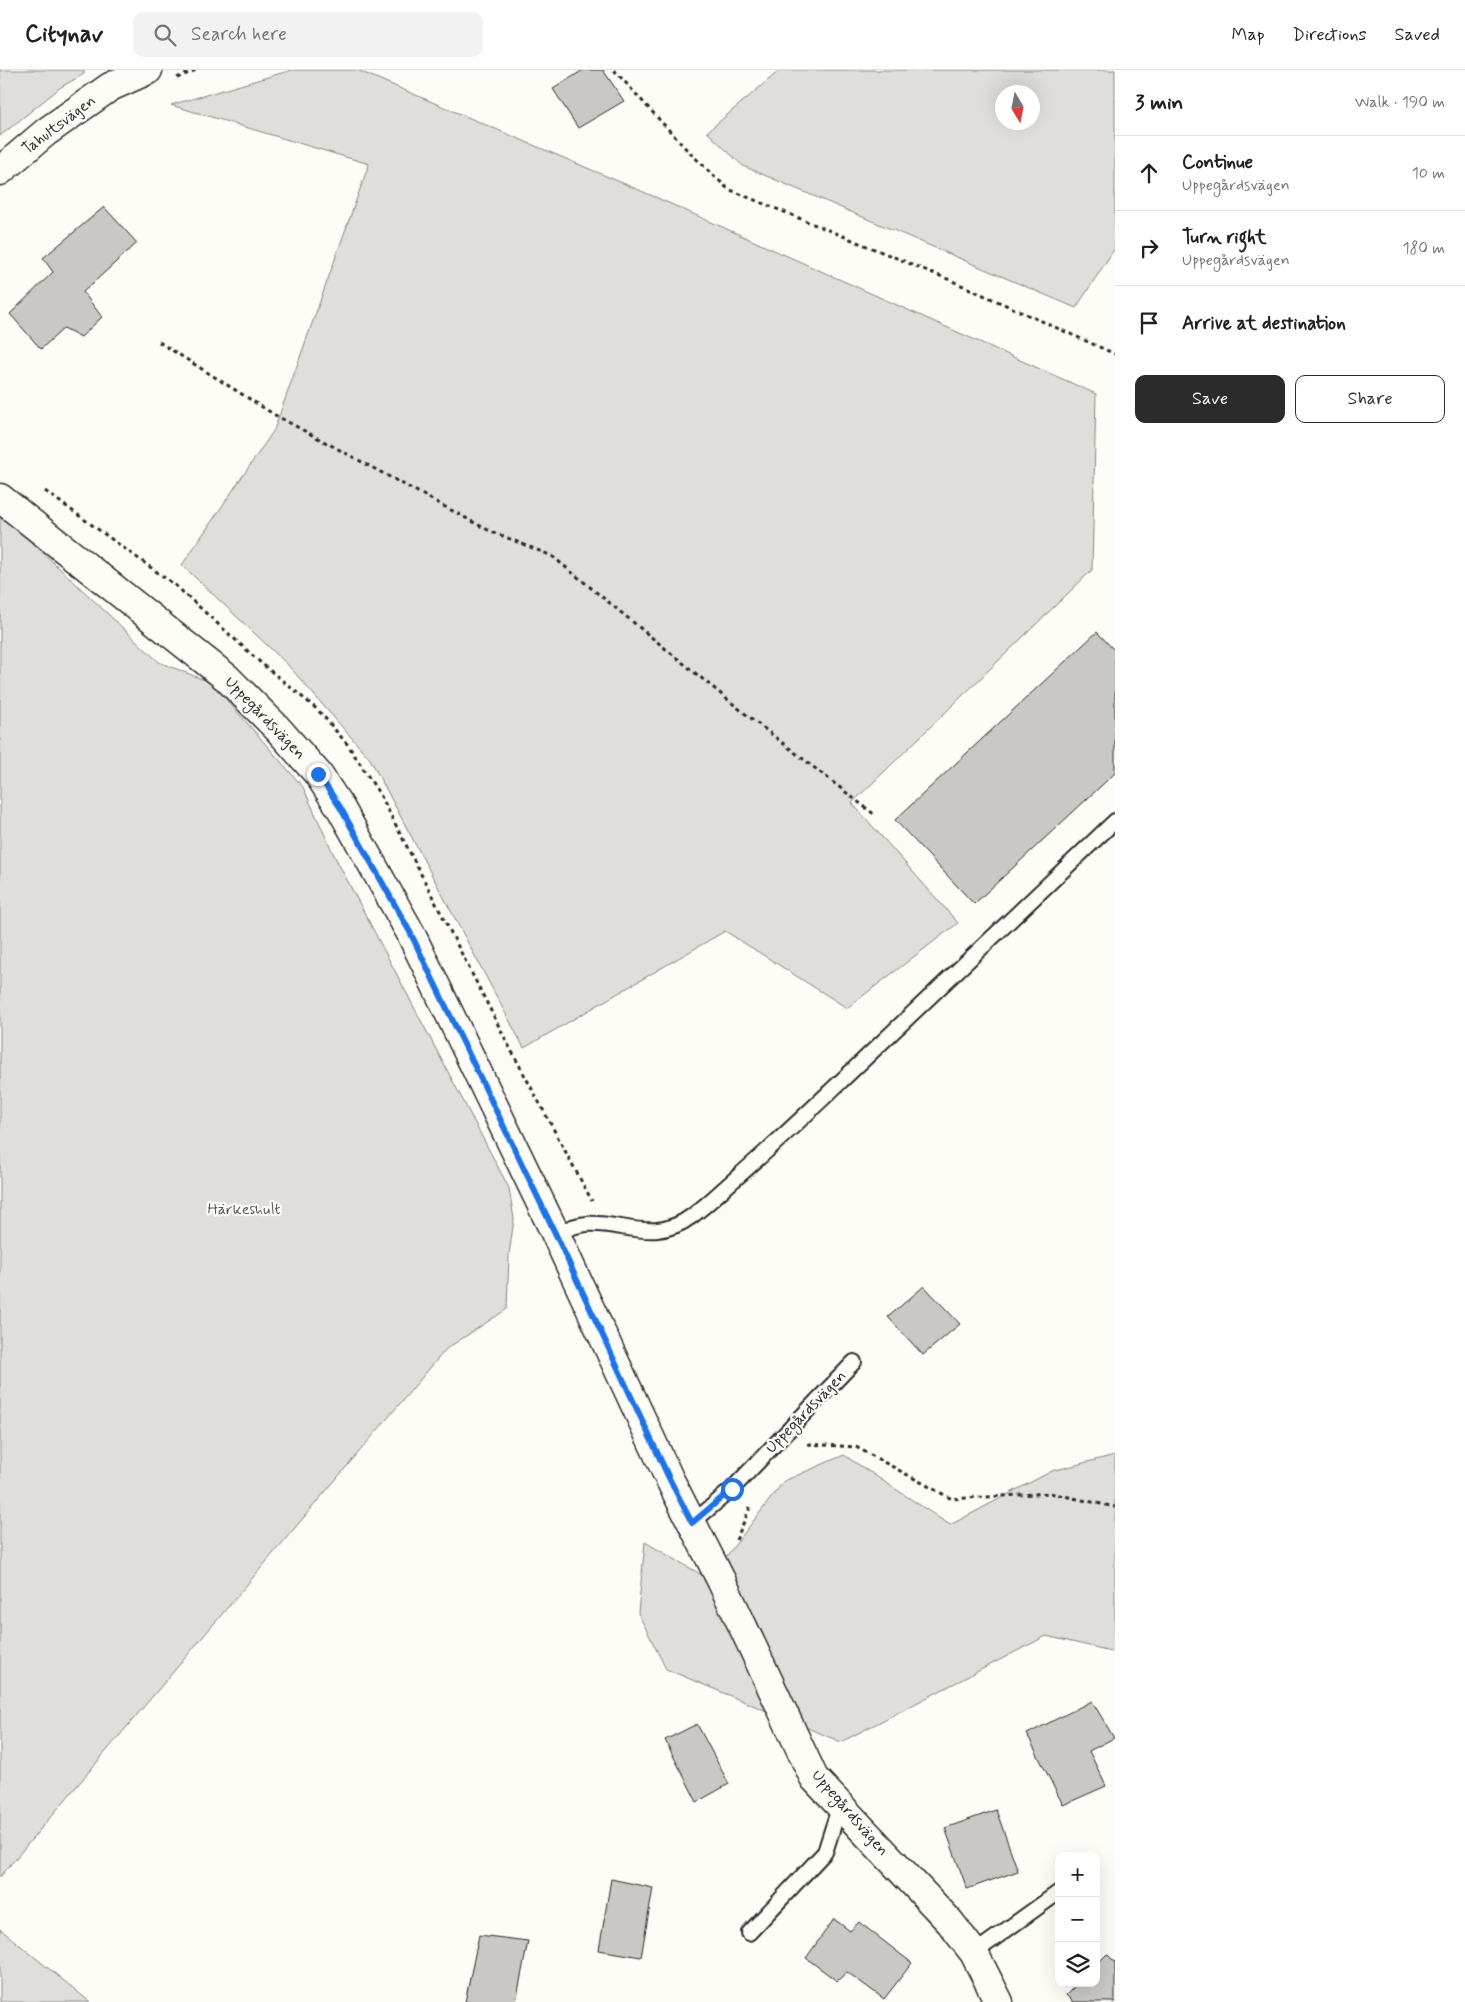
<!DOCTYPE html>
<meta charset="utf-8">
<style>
body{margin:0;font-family:Mynerve,sans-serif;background:#f2f2f2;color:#202124}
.controls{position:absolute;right:15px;bottom:15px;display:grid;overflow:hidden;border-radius:10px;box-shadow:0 5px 20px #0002}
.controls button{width:45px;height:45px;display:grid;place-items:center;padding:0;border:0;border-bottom:1px solid #e0e0e0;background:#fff;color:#202124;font:25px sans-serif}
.compass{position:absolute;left:995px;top:15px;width:45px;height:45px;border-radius:50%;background:#fff;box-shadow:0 5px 20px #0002;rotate:170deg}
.stop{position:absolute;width:15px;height:15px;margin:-11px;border:4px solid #1a73e8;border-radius:50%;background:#fff}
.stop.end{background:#1a73e8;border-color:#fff;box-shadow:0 1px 5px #0008}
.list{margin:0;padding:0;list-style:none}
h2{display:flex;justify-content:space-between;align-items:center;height:65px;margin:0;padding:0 20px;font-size:21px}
h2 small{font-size:16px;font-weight:400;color:#757577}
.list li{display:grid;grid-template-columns:32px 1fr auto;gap:15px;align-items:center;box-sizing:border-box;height:75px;padding:0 20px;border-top:1px solid #e0e0e0}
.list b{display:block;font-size:19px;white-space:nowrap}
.list p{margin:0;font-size:16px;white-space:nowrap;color:#757577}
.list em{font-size:16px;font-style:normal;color:#757577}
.actions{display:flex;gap:10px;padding:15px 20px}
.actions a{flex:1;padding:11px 0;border:1px solid #2b2b2b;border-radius:10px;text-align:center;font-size:18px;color:#2b2b2b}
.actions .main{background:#2b2b2b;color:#fff}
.icon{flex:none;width:28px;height:28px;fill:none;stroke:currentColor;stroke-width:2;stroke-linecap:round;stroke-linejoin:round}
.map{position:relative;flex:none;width:1115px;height:1932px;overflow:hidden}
header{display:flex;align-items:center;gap:30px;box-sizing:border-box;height:70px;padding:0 25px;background:#fff;border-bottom:1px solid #e0e0e0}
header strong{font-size:24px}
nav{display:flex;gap:28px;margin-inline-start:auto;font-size:18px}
.search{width:350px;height:45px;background:#f2f2f2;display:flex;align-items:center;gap:12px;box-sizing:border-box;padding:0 18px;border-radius:10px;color:#757577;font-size:19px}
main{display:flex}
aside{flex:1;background:#fff}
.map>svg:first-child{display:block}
.green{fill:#dfdeda;stroke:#858482;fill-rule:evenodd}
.building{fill:#c9c8c4;stroke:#2b2b2b}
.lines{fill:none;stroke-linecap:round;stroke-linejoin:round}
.service-casing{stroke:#2b2b2b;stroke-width:18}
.minor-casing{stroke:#2b2b2b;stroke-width:31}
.path{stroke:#2b2b2b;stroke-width:3;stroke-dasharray:4 4;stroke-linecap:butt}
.service{stroke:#fdfcf7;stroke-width:14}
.minor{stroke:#fdfcf7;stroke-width:28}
.route{stroke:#1a73e8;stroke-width:6}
.labels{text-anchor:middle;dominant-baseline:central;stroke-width:4.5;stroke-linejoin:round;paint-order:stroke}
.street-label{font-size:16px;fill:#2b2b2b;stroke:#fdfcf7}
.park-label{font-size:16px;fill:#585857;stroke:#fdfcf7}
</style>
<header>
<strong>Citynav</strong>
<div class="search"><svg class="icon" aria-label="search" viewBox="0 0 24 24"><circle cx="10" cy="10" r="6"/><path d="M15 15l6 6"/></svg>Search here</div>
<nav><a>Map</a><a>Directions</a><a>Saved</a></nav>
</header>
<main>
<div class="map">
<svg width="1115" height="1932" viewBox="0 0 1115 1932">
<rect width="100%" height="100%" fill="#fdfcf7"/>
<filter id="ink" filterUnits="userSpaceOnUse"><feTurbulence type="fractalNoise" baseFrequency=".02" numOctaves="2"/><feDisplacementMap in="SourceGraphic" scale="10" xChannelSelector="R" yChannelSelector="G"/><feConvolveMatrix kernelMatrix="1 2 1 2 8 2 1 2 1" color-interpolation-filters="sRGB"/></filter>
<g filter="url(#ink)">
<path class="green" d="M 0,0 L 84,0 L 84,4 L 61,17 L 0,66 Z
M 292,0 L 357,0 L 653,126 L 1096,324 L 1092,500 L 852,733 L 958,853 L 847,938 L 725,861 L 524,978 L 370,689 L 287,594 L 182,495 L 274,360 L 369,94 L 171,35 Z
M 780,0 L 1115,0 L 1115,178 L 1076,238 L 743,96 L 707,62 ZM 1002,22 L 1032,22 L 1032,52 L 1002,52 Z
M 0,447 L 22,463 L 159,592 L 212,613 L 303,717 L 334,785 L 509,1118 L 514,1149 L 509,1185 L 507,1239 L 446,1279 L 0,1807 Z
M 844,1385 L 950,1455 L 1052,1401 L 1115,1385 L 1115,1582 L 1046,1566 L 841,1672 L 666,1599 L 638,1543 L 645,1472 L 709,1509 L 784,1411 Z
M 0,1859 L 90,1932 L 0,1932 Z"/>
<path class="building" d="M 583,0 L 603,0 L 624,31 L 578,58 L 553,19 Z
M 104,137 L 137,173 L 83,222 L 102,247 L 81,267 L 64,258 L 41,279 L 10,244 L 53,202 L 43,188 Z
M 1097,562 L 1115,581 L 1115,703 L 974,834 L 895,750 Z
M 924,1216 L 960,1254 L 923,1285 L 888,1247 Z
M 1092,1631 L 1114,1668 L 1089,1681 L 1106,1716 L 1063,1735 L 1027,1664 Z
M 697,1654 L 729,1714 L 697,1732 L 665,1670 Z
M 996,1740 L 1018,1801 L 967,1819 L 945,1758 Z
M 611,1809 L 653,1818 L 641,1887 L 599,1880 Z
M 834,1849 L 850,1861 L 859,1852 L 912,1893 L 884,1929 L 847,1902 L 837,1911 L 806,1888 Z
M 479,1865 L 528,1871 L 516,1932 L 465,1932 Z
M 1107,1884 L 1115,1892 L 1115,1932 L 1073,1932 L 1066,1925 L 1078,1913 L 1096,1913 L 1096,1895 Z"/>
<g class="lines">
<g class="service-casing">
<path id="service" d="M 556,1165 C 603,1133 643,1183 692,1146 C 707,1135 721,1121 735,1109 C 777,1073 817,1034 857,996 C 943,915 1029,833 1115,751
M 692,1453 L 732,1419 L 854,1292
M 749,1863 L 825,1782 L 840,1735
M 974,1883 L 1059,1822"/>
</g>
<g class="minor-casing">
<path id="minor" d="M 0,101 L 46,62 L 110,17 L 148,0
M 0,428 L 227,608 L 277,658 L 318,704 L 340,737 L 410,862 L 556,1165 L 669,1408 L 721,1510 L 814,1708 L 950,1852 L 974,1883 L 999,1932"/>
</g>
<path class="path" d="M 614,0 L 688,81 L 728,119 L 950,210 L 1115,284
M 177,8 L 196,0
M 159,272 L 275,345 L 488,460 L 552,486 L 743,642 L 875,745
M 45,421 L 175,515 L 261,593 L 318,640 L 348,675 L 382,728 L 510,978 L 592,1131
M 808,1374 L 856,1377 L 952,1429 L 1050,1423 L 1115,1437
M 736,1470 L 751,1435"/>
<use href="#service" class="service"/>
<use href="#minor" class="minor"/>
</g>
</g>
<g class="lines" filter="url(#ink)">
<path class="route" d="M 318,704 L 340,737 L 410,862 L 556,1165 L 669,1408 L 692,1453 L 732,1419"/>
</g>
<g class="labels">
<g class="street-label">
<text transform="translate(59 55) rotate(-37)">Tahultsvägen</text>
<text transform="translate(265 648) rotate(46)">Uppegårdsvägen</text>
<text transform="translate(806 1342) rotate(-46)">Uppegårdsvägen</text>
<text transform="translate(850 1743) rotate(49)">Uppegårdsvägen</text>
</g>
<g class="park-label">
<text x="244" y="1139">Härkeshult</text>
</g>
</g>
</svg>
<div class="controls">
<button>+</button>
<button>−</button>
<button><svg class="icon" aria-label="layers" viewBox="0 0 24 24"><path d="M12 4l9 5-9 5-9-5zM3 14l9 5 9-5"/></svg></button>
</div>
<svg class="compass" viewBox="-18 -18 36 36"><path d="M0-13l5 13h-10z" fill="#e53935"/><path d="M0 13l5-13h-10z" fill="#757577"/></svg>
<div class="stop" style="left:732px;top:1419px"></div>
<div class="stop end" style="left:318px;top:704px"></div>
</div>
<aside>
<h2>3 min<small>Walk · 190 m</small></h2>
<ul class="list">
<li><svg class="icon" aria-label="ahead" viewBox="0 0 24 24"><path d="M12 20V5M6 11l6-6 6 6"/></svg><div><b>Continue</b><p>Uppegårdsvägen</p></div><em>10 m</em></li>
<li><svg class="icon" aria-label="right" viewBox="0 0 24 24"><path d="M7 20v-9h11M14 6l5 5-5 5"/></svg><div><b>Turn right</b><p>Uppegårdsvägen</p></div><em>180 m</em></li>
<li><svg class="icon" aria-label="arrive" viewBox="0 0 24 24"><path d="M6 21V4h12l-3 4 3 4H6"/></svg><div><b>Arrive at destination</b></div></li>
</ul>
<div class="actions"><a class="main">Save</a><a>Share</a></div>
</aside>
</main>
